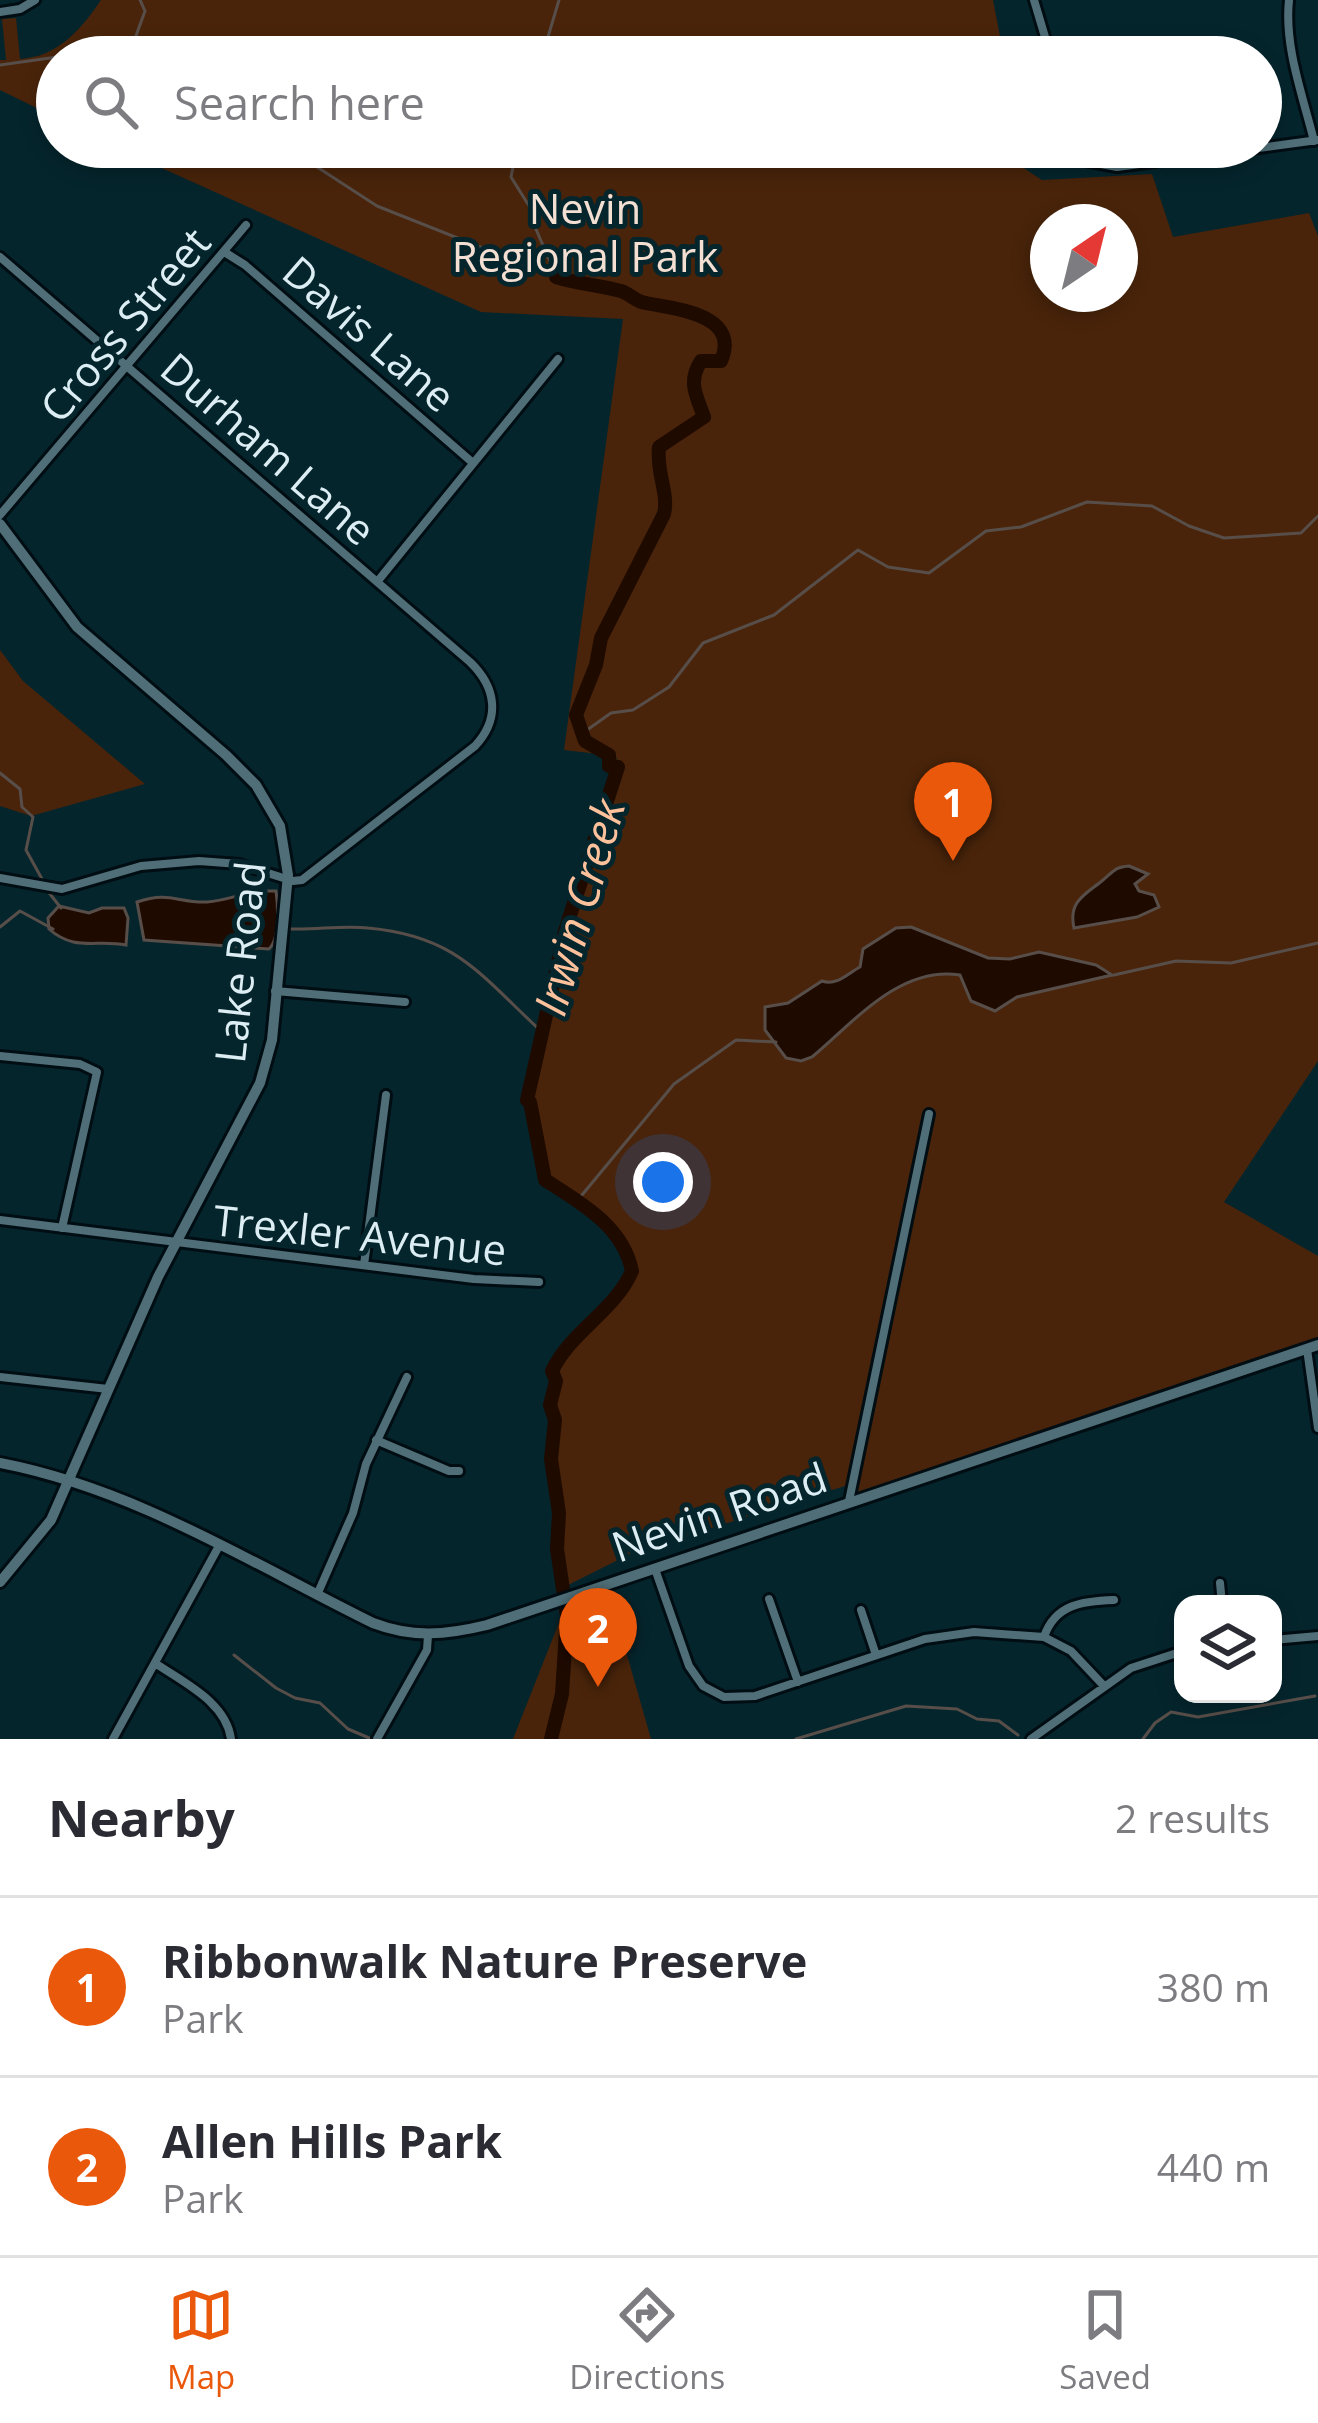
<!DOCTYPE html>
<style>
body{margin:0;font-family:"Open Sans",sans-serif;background:#f7f7f7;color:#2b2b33}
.controls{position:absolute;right:36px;bottom:36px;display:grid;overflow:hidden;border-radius:24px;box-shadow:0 6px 18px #0003}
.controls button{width:108px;height:108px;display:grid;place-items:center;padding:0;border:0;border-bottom:3px solid #e1e1e2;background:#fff;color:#2b2b33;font:60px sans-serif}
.compass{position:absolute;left:1030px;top:204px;width:108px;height:108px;border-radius:50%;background:#fff;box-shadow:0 6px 18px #0003;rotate:35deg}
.you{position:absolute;left:663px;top:1182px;width:42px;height:42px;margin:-30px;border:9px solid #fff;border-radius:50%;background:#1a73e8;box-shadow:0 0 0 18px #1a73e833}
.badge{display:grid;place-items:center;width:78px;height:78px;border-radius:50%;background:#ea580c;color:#fff;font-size:39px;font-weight:700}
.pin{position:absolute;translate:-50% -99px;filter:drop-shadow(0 3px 6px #0008)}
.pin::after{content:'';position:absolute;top:63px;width:42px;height:36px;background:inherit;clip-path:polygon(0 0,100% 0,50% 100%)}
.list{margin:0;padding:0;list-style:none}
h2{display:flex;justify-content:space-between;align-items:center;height:156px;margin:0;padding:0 48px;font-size:51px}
h2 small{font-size:39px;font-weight:400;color:#7c7c81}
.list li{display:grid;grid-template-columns:78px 1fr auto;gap:36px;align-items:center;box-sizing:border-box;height:180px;padding:0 48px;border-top:3px solid #e1e1e2}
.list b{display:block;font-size:45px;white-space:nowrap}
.list p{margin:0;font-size:39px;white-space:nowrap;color:#7c7c81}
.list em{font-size:39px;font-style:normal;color:#7c7c81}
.icon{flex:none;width:66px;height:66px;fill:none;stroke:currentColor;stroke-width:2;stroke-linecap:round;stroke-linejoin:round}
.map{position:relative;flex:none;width:1318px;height:1739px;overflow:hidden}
.search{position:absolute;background:#fff;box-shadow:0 6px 18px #0003;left:36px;right:36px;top:36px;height:132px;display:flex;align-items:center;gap:30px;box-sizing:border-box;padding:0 42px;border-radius:66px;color:#7c7c81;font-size:45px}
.sheet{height:516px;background:#fff}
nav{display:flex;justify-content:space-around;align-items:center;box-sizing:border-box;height:168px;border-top:3px solid #e1e1e2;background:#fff;font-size:33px;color:#7c7c81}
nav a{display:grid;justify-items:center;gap:6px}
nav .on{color:#ea580c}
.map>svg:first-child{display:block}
.green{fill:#49240a;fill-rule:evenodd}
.water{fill:#1f0a00;stroke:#584e49;stroke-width:3}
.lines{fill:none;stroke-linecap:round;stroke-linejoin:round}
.stream{stroke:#584e49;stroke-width:3}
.river{stroke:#1f0a00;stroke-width:14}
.street-casing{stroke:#000d13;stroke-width:14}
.secondary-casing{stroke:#000d13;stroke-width:16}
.street{stroke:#4f6e77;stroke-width:8}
.secondary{stroke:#4f6e77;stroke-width:10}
.labels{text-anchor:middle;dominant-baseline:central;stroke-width:10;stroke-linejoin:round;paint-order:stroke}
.park-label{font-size:42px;fill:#f4dfd3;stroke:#05252d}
.street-label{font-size:42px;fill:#dceef3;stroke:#05252d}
.water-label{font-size:45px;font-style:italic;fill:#fdc19c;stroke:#05252d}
</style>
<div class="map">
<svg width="1318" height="1739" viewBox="0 0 1318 1739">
<rect width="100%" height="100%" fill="#05252d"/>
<path class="green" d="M 101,0 L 993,0 L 1004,57 L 57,57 L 57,118 L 0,90 L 0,60 L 6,60 L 2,19 L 16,18 L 20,59 C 57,57 81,30 101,0 Z
M 115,147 L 1019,147 L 1022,167 L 1042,180 L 1152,174 L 1173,237 L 1309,213 L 1318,236 L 1318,1061 L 1224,1202 L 1318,1256 L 1318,1340 L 874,1487 L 857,1492 L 845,1486 L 632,1553 L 562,1588 L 557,1549 L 559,1513 L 551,1459 L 555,1421 L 550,1405 L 556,1381 L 552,1371 C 572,1333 615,1312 632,1270 C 623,1226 581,1203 545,1180 L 527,1100 L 565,931 L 618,767 L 616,756 L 564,750 L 623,319 L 481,312 ZM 1048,222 L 1120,222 L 1120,294 L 1048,294 Z
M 0,650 L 23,681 L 145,784 L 31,816 L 0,806 Z
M 611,1599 L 651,1739 L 513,1739 L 562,1615 Z"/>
<path class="water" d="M 1129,866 L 1148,874 L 1135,884 L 1139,891 L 1154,895 L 1159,907 L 1137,917 L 1074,928 C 1068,901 1085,895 1103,880 C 1114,871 1115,867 1129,866 Z
M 258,891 L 276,891 C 278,906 280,939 269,949 L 144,940 L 137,902 C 170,891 177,903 207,902 C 224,901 241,894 258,891 Z
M 59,906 L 89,913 L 102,908 L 124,908 L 128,918 L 126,945 C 96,939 75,952 49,929 L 48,918 Z
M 911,927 L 988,958 L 1010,959 L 1039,952 L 1096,965 L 1112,975 L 1017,997 L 995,1011 L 971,1001 L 960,975 C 900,965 853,1023 812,1057 L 801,1061 L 786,1058 L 765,1030 L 765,1007 L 788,1003 L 822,981 C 837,986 847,974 860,967 L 863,949 L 896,928 Z"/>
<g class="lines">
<path class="stream" d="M 59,57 L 136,50
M 139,57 L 133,44 L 145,11 L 140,0
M 542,57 L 559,0
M 0,65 L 57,57
M 238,147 L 269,152 L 297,165 L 314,165 L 377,206 L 556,277
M 517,147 L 511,177 L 531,209 L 535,227 L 556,275
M 585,741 L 587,730 L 611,713 L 633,710 L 669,687 L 703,643 L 774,615 L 858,550 L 888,567 L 929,573 L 986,531 L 1021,527 L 1087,502 L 1152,506 L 1189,526 L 1224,538 L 1301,533 L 1318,516
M 0,773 L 20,789 L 22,807 L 33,817 L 26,850 L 42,879
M 50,894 L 61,908
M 0,927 L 20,911 L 53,929
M 291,929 C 317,930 343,925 368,928 C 457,936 480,975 542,1032
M 1114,975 L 1176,961 L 1231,963 L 1318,943
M 577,1201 L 674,1084 L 736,1040 L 776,1042
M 234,1655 L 276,1688 L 295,1698 L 320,1703 L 348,1729 L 369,1738
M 796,1739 L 906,1706 L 957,1709 L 977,1719 L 999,1721 L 1018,1735
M 1143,1739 L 1155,1723 L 1171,1712 L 1198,1717 L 1315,1696"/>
<path class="river" d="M 551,1739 L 562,1694 L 567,1616 L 557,1549 L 559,1513 L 551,1459 L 555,1420 L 550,1405 L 556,1381 L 552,1371 C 570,1332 615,1311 632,1271 C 623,1226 581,1203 545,1180 L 530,1102 L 527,1100 L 565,931 L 618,767 L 609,766 L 609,755 L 585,741 L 576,715 L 596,665 L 601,638 L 664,514 C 669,493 656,473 659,447 L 704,417 C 697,397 687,382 701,361 L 721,361 C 741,314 675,309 646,303 C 635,302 631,294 621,291 C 600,285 578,284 556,277"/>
<g class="street-casing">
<path id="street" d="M 1034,0 L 1051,57
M 1289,0 C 1284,47 1303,96 1314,141
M 0,12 L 20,9 L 35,0
M 1069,147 L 1085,161 L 1117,167 L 1318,140
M 226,253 L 245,265 L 473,463
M 0,257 L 470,662 C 496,687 501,718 475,746 L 302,880 L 293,881 L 239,864 L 199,861 L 141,866 L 62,889 L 0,878
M 0,515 L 246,225
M 377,582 L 558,359
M 275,991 L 405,1002
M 0,1056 L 80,1064 L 97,1072 L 62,1228
M 0,1220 L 474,1279 L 539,1282
M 364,1265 L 386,1095
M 1307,1349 L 1318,1428
M 0,1377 L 108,1389
M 376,1440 L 449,1471 L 459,1471
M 849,1501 L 929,1114
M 655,1569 L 689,1666 L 703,1686 L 724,1697 L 755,1696 L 925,1639 L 974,1632 L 1044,1637 L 1071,1651 L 1104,1686
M 1220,1583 L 1222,1604
M 317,1595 L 353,1513 L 366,1464 L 407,1377
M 769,1599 L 798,1682
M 861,1610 L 876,1655
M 1044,1637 C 1055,1604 1083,1601 1114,1600
M 1273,1640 L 1318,1636
M 155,1663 C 184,1683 226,1702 231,1739
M 113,1739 L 219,1546
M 377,1739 L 427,1650 L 428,1635
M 1031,1739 L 1131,1668 L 1183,1651"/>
</g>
<g class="secondary-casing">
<path id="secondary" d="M 0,524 L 77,627 L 226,755 L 256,785 L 280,826 L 288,875 L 272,1040 L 260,1083 L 158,1277 L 51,1520 L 0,1582
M 0,1463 C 135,1489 251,1563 373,1623 C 412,1638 446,1635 487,1625 L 1318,1345"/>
</g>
<use href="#street" class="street"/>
<use href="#secondary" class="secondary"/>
</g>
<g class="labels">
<g class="park-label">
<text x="585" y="207">Nevin<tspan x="585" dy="48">Regional Park</tspan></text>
</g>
<g class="street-label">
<text transform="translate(124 324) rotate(-50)">Cross Street</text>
<text transform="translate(370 333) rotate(41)">Davis Lane</text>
<text transform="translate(269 448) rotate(41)">Durham Lane</text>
<text transform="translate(239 962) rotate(-84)">Lake Road</text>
<text transform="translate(360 1234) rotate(6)">Trexler Avenue</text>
<text transform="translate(719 1511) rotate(-19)">Nevin Road</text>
</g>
<g class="water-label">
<text transform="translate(578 907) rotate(-74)">Irwin Creek</text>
</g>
</g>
</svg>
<div class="controls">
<button><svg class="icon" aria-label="layers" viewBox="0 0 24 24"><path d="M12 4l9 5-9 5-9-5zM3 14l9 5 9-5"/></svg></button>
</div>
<svg class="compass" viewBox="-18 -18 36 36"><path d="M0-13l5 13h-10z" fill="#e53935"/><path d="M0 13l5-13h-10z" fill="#7c7c81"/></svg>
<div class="you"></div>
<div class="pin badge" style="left:953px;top:861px">1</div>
<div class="pin badge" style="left:598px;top:1687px">2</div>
<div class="search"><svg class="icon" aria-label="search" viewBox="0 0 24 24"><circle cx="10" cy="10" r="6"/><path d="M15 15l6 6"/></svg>Search here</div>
</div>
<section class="sheet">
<h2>Nearby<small>2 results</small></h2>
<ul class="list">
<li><span class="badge">1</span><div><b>Ribbonwalk Nature Preserve</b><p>Park</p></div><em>380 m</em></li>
<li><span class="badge">2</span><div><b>Allen Hills Park</b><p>Park</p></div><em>440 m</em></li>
</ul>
</section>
<nav>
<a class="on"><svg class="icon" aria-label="map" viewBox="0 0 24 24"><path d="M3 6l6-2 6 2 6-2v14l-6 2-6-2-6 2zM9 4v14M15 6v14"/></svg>Map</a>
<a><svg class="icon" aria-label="directions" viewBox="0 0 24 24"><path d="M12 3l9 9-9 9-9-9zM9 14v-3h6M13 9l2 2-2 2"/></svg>Directions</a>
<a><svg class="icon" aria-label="saved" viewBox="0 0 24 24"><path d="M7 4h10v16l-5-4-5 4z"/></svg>Saved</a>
</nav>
